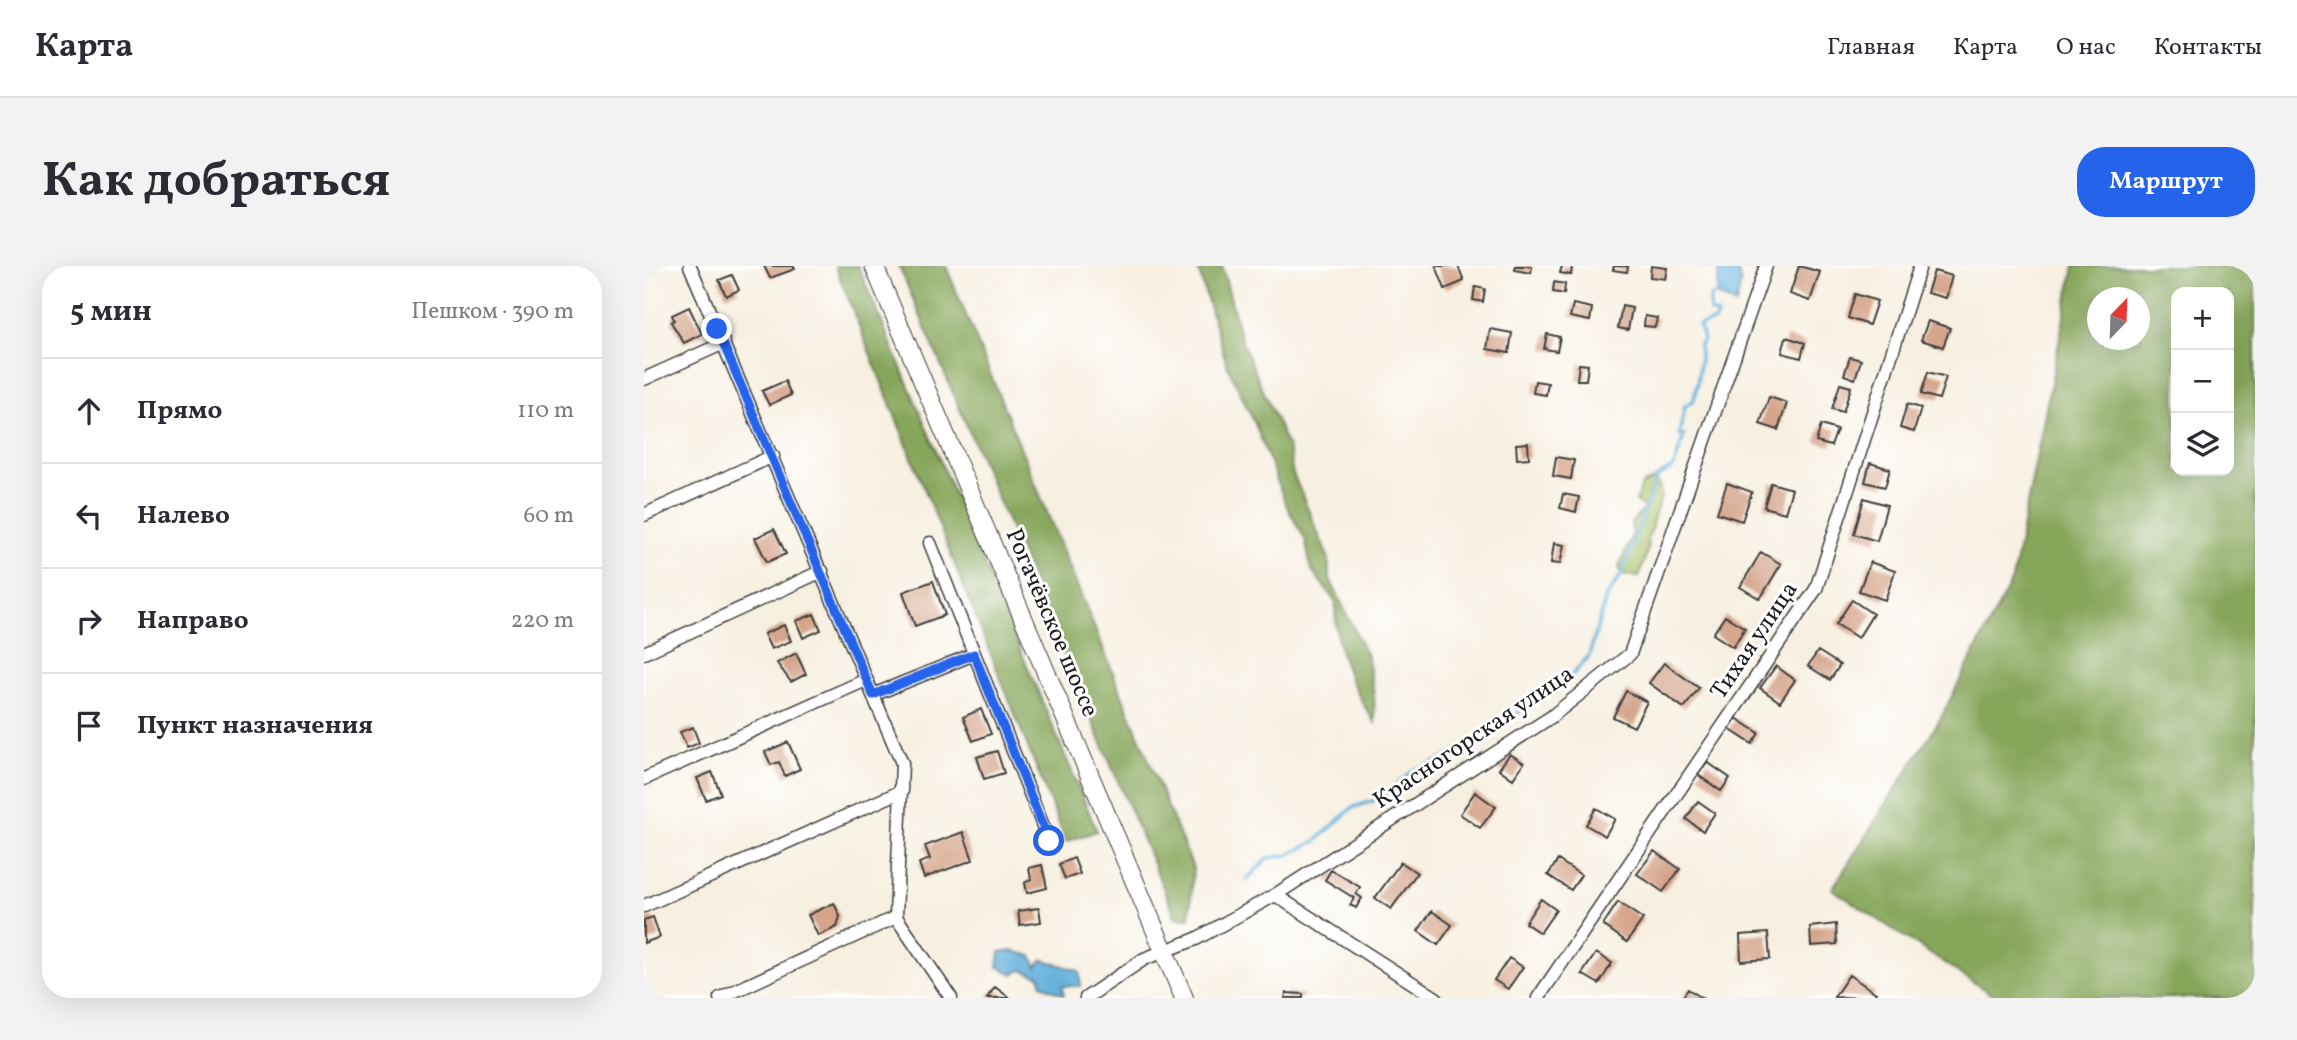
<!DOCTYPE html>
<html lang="ru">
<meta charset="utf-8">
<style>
body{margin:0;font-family:Vollkorn,serif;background:#f2f2f3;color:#2b2b33}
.controls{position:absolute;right:21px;top:21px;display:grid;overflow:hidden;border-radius:14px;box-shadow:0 7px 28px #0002}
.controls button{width:63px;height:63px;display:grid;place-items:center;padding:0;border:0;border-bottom:2px solid #e1e1e2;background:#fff;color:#2b2b33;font:35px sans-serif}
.compass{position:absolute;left:1443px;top:21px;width:63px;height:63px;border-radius:50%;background:#fff;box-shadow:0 7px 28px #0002;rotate:23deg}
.stop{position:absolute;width:21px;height:21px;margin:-16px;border:5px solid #2563eb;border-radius:50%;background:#fff}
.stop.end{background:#2563eb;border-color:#fff;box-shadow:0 2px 7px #0008}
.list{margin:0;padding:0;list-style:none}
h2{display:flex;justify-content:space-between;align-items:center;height:91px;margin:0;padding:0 28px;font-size:30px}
h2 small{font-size:23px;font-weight:400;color:#7c7c81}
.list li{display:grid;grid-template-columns:46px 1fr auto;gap:21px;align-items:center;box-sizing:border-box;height:105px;padding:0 28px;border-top:2px solid #e1e1e2}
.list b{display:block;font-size:26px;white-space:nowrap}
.list em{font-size:23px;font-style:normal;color:#7c7c81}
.icon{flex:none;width:38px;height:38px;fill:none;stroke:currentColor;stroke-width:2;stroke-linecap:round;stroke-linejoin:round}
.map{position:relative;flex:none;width:1611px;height:732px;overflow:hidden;border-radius:28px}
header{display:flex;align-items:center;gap:42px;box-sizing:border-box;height:98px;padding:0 35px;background:#fff;border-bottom:2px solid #e1e1e2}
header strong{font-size:33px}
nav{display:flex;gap:38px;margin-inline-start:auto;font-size:24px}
.intro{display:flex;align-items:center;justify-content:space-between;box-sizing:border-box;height:168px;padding:0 42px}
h1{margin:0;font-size:49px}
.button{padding:18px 32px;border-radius:28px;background:#2563eb;color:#fff;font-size:24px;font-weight:700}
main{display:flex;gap:42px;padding:0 42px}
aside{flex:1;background:#fff;border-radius:28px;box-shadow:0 7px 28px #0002}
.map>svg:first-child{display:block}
.green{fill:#a8c065;stroke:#626e40;stroke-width:2}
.forest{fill:#86a65a;stroke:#51613b;stroke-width:2;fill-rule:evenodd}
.water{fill:#5fafd9;stroke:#3e667a;stroke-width:2}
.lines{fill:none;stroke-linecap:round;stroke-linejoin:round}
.stream{stroke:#5fafd9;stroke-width:3.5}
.building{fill:#d5a58b}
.street-casing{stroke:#3d3c3a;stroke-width:15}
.secondary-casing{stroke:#3d3c3a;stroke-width:20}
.street{stroke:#fff;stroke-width:12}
.secondary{stroke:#fff;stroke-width:18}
.route{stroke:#2563eb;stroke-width:9}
.labels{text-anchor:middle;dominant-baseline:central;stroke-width:6;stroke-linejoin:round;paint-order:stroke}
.street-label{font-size:24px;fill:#1c1c1c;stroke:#fff}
</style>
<header>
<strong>Карта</strong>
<nav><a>Главная</a><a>Карта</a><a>О нас</a><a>Контакты</a></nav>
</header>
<div class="intro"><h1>Как добраться</h1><a class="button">Маршрут</a></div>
<main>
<aside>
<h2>5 мин<small>Пешком · 390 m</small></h2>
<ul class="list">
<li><svg class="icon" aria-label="ahead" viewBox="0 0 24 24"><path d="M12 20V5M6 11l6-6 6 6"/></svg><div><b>Прямо</b></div><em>110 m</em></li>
<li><svg class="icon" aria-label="left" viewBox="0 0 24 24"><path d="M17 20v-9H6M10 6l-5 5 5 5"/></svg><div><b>Налево</b></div><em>60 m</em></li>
<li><svg class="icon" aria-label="right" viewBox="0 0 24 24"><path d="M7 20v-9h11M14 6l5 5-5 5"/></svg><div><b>Направо</b></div><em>220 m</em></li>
<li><svg class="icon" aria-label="arrive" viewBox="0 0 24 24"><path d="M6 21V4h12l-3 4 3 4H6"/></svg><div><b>Пункт назначения</b></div></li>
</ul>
</aside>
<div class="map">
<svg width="1611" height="732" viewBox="0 0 1611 732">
<rect width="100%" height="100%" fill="#fff"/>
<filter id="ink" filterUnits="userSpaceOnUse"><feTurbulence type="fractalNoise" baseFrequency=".0143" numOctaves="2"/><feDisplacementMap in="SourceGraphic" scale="14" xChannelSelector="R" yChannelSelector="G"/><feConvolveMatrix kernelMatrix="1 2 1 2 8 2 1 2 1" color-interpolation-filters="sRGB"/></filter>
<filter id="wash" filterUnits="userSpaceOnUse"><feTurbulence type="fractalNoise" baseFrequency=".00686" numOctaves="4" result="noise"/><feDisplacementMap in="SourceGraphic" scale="28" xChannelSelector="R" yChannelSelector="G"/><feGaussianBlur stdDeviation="1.57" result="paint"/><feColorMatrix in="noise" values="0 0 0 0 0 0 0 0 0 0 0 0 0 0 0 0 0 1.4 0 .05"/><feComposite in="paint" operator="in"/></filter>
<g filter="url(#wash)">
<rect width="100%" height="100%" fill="#f7f0e1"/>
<path class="green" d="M 1012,212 C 1021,234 1017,230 1010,251 C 1007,260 1009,265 1003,273 L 1004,283 L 995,311 L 978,308 L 975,301 L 989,267 L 987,257 L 1001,242 L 992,236 L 998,219 Z"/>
<path class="forest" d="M 191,0 L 214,0 L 453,565 L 422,576 Z
M 255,0 L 302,0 L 549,602 L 546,652 L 532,652 Z
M 553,0 L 578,0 L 598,76 L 644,181 L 649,208 L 685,293 L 685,311 L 724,392 L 730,428 L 731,457 C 707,421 688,380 692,337 L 667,303 L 661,273 L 643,241 L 612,160 L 583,99 Z
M 1430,0 L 1611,0 L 1611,732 L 1353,732 L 1188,623 L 1295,455 L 1368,314 ZM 1585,26 L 1585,205 L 1532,205 L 1532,26 ZM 1454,32 L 1496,32 L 1496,74 L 1454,74 Z"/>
<path class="water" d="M 1075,0 L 1096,0 L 1093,3 L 1097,16 L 1092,39 L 1073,29 Z
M 369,685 L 388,690 L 393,701 L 398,693 L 435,705 L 437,720 L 418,720 L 420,729 L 398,719 L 396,710 L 378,704 L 369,708 L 354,701 L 356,686 Z"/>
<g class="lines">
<path class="stream" d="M 603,613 L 624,592 L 644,589 L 672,575 L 708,542 L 737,532 L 770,504 L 798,494 L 920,418 L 945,390 L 962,331 L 978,308 L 1012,212 L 1030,201 L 1040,169 L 1035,169 L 1041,140 L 1050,134 C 1053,121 1058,91 1055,80 L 1060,74 L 1055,60 L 1071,55 L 1073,49 L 1066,46 L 1066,31 L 1074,27"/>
</g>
<g id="blocks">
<path class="building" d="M 120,0 L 149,0 L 151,3 L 126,12 Z
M 792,0 L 814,0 L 820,15 L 801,23 Z
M 871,0 L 888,0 L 887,7 L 871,4 Z
M 918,0 L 928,0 L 927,9 L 916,7 Z
M 970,0 L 984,0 L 983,6 L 969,4 Z
M 1007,0 L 1023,2 L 1021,13 L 1006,11 Z
M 1155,0 L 1176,6 L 1166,35 L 1146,28 Z
M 1290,5 L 1308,10 L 1302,32 L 1283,27 Z
M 88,9 L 95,24 L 82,30 L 75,14 Z
M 910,16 L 921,18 L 920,28 L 909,26 Z
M 831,21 L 841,23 L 839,36 L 829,34 Z
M 1211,28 L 1233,35 L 1225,59 L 1204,52 Z
M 929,38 L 948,42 L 946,55 L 926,51 Z
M 978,40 L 988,42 L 984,64 L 974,62 Z
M 45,41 L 58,68 L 40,77 L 27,56 L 30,54 L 28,49 Z
M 1001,50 L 1013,52 L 1011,61 L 1000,60 Z
M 1284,55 L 1306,62 L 1299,81 L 1277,74 Z
M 846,63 L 868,67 L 865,87 L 843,83 Z
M 903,68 L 916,71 L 913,85 L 900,83 Z
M 1142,71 L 1161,77 L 1157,92 L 1138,87 Z
M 1206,91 L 1217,94 L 1211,113 L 1200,109 Z
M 935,98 L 944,99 L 942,114 L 933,114 Z
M 1284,106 L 1302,111 L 1295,133 L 1277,128 Z
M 141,115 L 147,129 L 125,139 L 118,125 Z
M 891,115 L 904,117 L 902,129 L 889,127 Z
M 1196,118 L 1207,121 L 1199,146 L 1188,143 Z
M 1125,131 L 1143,137 L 1134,164 L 1116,158 Z
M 1263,138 L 1277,142 L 1270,166 L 1256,162 Z
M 1177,159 L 1193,164 L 1187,180 L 1172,176 Z
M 884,177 L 885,192 L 873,193 L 872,178 Z
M 912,191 L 930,194 L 927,213 L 909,210 Z
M 1226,197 L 1246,203 L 1241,221 L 1221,216 Z
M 1083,217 L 1108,226 L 1098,255 L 1073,247 Z
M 1127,217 L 1148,223 L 1141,247 L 1120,241 Z
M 919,228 L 935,231 L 932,246 L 916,242 Z
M 1220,232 L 1243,239 L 1233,275 L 1210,268 Z
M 130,263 L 142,288 L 123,296 L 111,272 Z
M 910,277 L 920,279 L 916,298 L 907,297 Z
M 1117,286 L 1137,298 L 1116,333 L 1096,321 Z
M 1226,296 L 1251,305 L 1241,334 L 1215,325 Z
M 289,315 L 301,349 L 271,360 L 259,326 Z
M 1208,334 L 1229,348 L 1214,372 L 1192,358 Z
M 170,348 L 177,364 L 159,372 L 152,355 Z
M 1081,350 L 1101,362 L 1089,381 L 1069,368 Z
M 140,359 L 147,375 L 127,383 L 120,368 Z
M 1174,385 L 1196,399 L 1186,414 L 1164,400 Z
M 152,387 L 162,408 L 147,416 L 133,397 Z
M 1020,397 L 1055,422 L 1040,442 L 1005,417 Z
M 1132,400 L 1151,414 L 1136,436 L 1116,422 Z
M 982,425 L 1003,436 L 990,461 L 969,451 Z
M 337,443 L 347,468 L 329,475 L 319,451 Z
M 1092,452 L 1115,467 L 1108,478 L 1085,463 Z
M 49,461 L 55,477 L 43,482 L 36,466 Z
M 144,476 L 156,503 L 141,510 L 135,496 L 127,499 L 121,486 Z
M 353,485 L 360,507 L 340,513 L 333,491 Z
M 866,488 L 880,497 L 869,513 L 855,503 Z
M 1063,496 L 1086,512 L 1077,525 L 1054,509 Z
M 68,506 L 77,528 L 62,534 L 53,512 Z
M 831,526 L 852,541 L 836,562 L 816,548 Z
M 1054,535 L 1071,547 L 1059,565 L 1042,553 Z
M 952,542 L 971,553 L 961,570 L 942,559 Z
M 319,566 L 329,594 L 280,612 L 275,597 L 286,593 L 281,580 Z
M 1010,585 L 1036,603 L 1019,626 L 993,608 Z
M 430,592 L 436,608 L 421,613 L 415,598 Z
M 914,594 L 937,609 L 927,624 L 904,609 Z
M 757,596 L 773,607 L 747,643 L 731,632 Z
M 398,599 L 403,622 L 383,627 L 381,617 L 387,613 L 385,602 Z
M 687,604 L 716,621 L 712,628 L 718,632 L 712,642 L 706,639 L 710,632 L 681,614 Z
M 897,633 L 912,644 L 896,667 L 881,657 Z
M 974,636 L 999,653 L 983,676 L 959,659 Z
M 190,637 L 196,650 L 193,661 L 174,670 L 164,649 Z
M 395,642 L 397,656 L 376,659 L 374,645 Z
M 788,645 L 808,659 L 794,679 L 774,665 Z
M 9,651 L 16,671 L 0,677 L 0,654 Z
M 1192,658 L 1193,678 L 1167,680 L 1166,661 Z
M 1124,667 L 1126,693 L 1097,695 L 1096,669 Z
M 952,687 L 968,697 L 955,718 L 938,708 Z
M 865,692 L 879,701 L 864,723 L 850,714 Z
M 1205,709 L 1232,727 L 1229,732 L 1190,731 Z
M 351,721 L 366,732 L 343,732 Z
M 1044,723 L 1058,732 L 1038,732 Z
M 642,727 L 659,728 L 659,732 L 641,732 Z"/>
</g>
</g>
<g filter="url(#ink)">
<use href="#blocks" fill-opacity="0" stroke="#3d3c3a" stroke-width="2"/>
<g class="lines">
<g class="street-casing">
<path id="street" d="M 46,0 L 258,497 L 252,651 L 307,732
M 0,2 L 5,0
M 0,113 L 80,77
M 0,249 L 129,190
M 286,277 L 405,575
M 0,387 L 178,305
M 229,429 L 330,388
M 0,513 L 222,414
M 631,629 L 792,732
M 0,640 L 258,525
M 76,732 L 252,651
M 442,732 L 500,693 L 552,673 L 631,629 L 907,451 L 986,388 L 1122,0
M 894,732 L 1172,323 L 1276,0"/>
</g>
<g class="secondary-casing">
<path id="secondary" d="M 230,0 L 540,732"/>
</g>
<use href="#street" class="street"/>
<use href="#secondary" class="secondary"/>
</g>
</g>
<g class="lines" filter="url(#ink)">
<path class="route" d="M 73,63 L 229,429 L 330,388 L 405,575"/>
</g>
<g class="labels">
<g class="street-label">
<text transform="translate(407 357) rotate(67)">Рогачёвское шоссе</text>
<text transform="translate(1111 375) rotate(-56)">Тихая улица</text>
<text transform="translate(830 472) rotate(-34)">Красногорская улица</text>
</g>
</g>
</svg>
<div class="controls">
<button>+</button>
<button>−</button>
<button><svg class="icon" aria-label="layers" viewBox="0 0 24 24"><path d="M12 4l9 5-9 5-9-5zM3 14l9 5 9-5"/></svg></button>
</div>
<svg class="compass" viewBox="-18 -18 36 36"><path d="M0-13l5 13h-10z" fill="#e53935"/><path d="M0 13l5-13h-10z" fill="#7c7c81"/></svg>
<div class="stop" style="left:405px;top:575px"></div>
<div class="stop end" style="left:73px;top:63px"></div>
</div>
</main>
